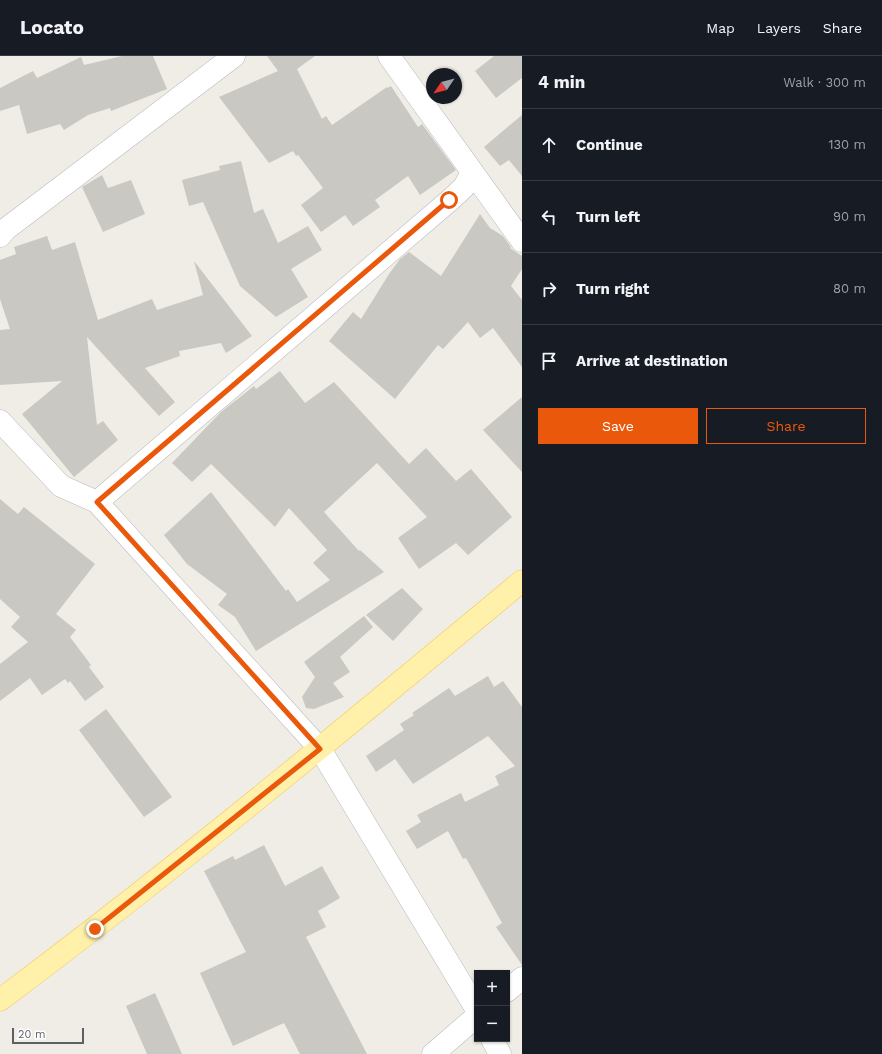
<!DOCTYPE html>
<meta charset="utf-8">
<style>
body{margin:0;font-family:"Work Sans",sans-serif;background:#20242c;color:#f1f3f6}
.controls{position:absolute;right:12px;bottom:12px;display:grid;overflow:hidden;border-radius:0px;box-shadow:0 1px 3px #0004}
.controls button{width:36px;height:36px;display:grid;place-items:center;padding:0;border:0;border-bottom:1px solid #363941;background:#171b24;color:#f1f3f6;font:20px sans-serif}
.compass{position:absolute;left:426px;top:12px;width:36px;height:36px;border-radius:50%;background:#171b24;box-shadow:0 1px 3px #0004;rotate:235deg}
.scale{position:absolute;left:12px;bottom:10px;width:72px;box-sizing:border-box;padding-left:4px;border:2px solid #5c6065;border-top:0;font-size:11px;line-height:14px;white-space:nowrap;color:#5c6065;-webkit-text-stroke:3px #fff;paint-order:stroke}
.stop{position:absolute;width:12px;height:12px;margin:-9px;border:3px solid #ea580c;border-radius:50%;background:#fff}
.stop.end{background:#ea580c;border-color:#fff;box-shadow:0 1px 4px #0008}
.list{margin:0;padding:0;list-style:none}
h2{display:flex;justify-content:space-between;align-items:center;height:52px;margin:0;padding:0 16px;font-size:17px}
h2 small{font-size:13px;font-weight:400;color:#9ea1a6}
.list li{display:grid;grid-template-columns:26px 1fr auto;gap:12px;align-items:center;box-sizing:border-box;height:72px;padding:0 16px;border-top:1px solid #363941}
.list b{display:block;font-size:15px;white-space:nowrap}
.list em{font-size:13px;font-style:normal;color:#9ea1a6}
.actions{display:flex;gap:8px;padding:12px 16px}
.actions a{flex:1;padding:9px 0;border:1px solid #ea580c;border-radius:0px;text-align:center;font-size:14px;color:#ea580c}
.actions .main{background:#ea580c;color:#fff}
.icon{flex:none;width:22px;height:22px;fill:none;stroke:currentColor;stroke-width:2;stroke-linecap:round;stroke-linejoin:round}
.map{position:relative;flex:none;width:522px;height:998px;overflow:hidden}
header{display:flex;align-items:center;gap:24px;box-sizing:border-box;height:56px;padding:0 20px;background:#171b24;border-bottom:1px solid #363941}
header strong{font-size:19px}
nav{display:flex;gap:22px;margin-inline-start:auto;font-size:14px}
main{display:flex}
aside{flex:1;background:#171b24}
.map>svg:first-child{display:block}
.building{fill:#cac8c2}
.lines{fill:none;stroke-linecap:round;stroke-linejoin:round}
.minor-casing{stroke:#b7babf;stroke-width:23}
.major-casing{stroke:#f1c85b;stroke-width:23}
.minor{stroke:#fff;stroke-width:22}
.major{stroke:#fff1aa;stroke-width:22}
.route{stroke:#ea580c;stroke-width:5}
</style>
<header>
<strong>Locato</strong>
<nav><a>Map</a><a>Layers</a><a>Share</a></nav>
</header>
<main>
<div class="map">
<svg width="522" height="998" viewBox="0 0 522 998">
<rect width="100%" height="100%" fill="#efede5"/>
<path class="building" d="M 122,0 L 153,0 L 167,33 L 111,55 L 110,52 L 88,59 L 64,74 L 60,68 L 27,78 L 19,49 L 0,55 L 0,32 L 33,15 L 37,22 L 81,1 L 84,9 Z
M 267,0 L 315,0 L 297,13 L 322,63 L 326,60 L 332,69 L 387,31 L 388,32 L 391,30 L 418,71 L 422,68 L 456,114 L 420,139 L 408,120 L 375,144 L 380,151 L 353,170 L 345,159 L 321,176 L 301,149 L 323,132 L 298,99 L 296,100 L 293,95 L 269,107 L 219,41 L 278,15 Z
M 494,0 L 522,0 L 522,22 L 496,42 L 475,15 Z
M 522,59 L 522,120 L 509,104 L 500,110 L 484,91 Z
M 241,105 L 254,157 L 263,153 L 278,187 L 308,170 L 322,194 L 291,213 L 308,241 L 276,261 L 240,230 L 203,146 L 189,150 L 182,124 L 220,114 L 219,110 Z
M 102,119 L 108,132 L 131,124 L 145,158 L 103,176 L 82,131 Z
M 480,158 L 490,172 L 503,180 L 511,191 L 510,192 L 522,200 L 522,213 L 511,230 L 522,244 L 522,311 L 493,272 L 480,282 L 468,266 L 443,293 L 438,289 L 395,343 L 329,285 L 353,256 L 361,263 L 389,218 L 400,203 L 409,196 L 441,220 Z
M 47,180 L 52,194 L 75,186 L 98,264 L 152,243 L 157,254 L 203,239 L 194,205 L 252,280 L 226,297 L 221,287 L 179,295 L 180,300 L 145,312 L 175,346 L 159,360 L 87,281 L 97,369 L 103,365 L 118,384 L 74,421 L 22,358 L 62,325 L 0,329 L 0,274 L 10,273 L 0,243 L 0,204 L 16,198 L 14,191 Z
M 280,315 L 305,347 L 334,326 L 409,408 L 426,392 L 456,425 L 471,413 L 512,461 L 468,499 L 456,487 L 419,513 L 398,482 L 427,461 L 377,407 L 324,456 L 359,495 L 360,494 L 384,516 L 256,595 L 235,561 L 218,549 L 227,538 L 187,508 L 164,479 L 211,436 L 286,535 L 288,533 L 297,546 L 330,524 L 313,507 L 327,494 L 289,452 L 275,471 L 211,408 L 192,426 L 172,407 L 221,356 L 254,330 L 256,333 Z
M 522,341 L 522,416 L 483,374 Z
M 0,443 L 18,458 L 24,451 L 95,508 L 56,558 L 76,574 L 70,581 L 91,609 L 89,611 L 104,631 L 85,645 L 70,625 L 68,627 L 65,623 L 42,639 L 30,622 L 0,645 L 0,608 L 28,586 L 11,571 L 20,561 L 0,543 Z
M 402,532 L 423,553 L 393,585 L 366,559 Z
M 364,560 L 373,571 L 340,601 L 350,616 L 333,627 L 344,641 L 314,653 L 306,652 L 302,641 L 315,621 L 304,606 Z
M 488,620 L 494,631 L 503,625 L 522,651 L 522,909 L 496,871 L 502,867 L 466,802 L 463,803 L 448,775 L 417,793 L 406,775 L 421,766 L 417,759 L 461,737 L 465,746 L 499,729 L 495,720 L 515,710 L 488,680 L 413,728 L 395,703 L 376,716 L 366,700 L 404,674 L 400,668 L 414,659 L 412,657 L 449,632 L 455,640 Z
M 106,653 L 172,741 L 144,761 L 79,674 Z
M 264,789 L 285,830 L 322,810 L 340,842 L 318,855 L 326,871 L 306,881 L 367,998 L 300,998 L 284,967 L 233,990 L 200,917 L 246,896 L 204,815 L 233,800 L 235,804 Z
M 155,937 L 182,998 L 147,998 L 126,950 Z"/>
<g class="lines">
<g class="minor-casing">
<path id="minor" d="M 389,0 L 522,185
M 0,180 L 6,173 L 234,0
M 0,365 L 61,430 L 97,446 L 320,693 L 477,954
M 97,446 L 449,145 L 464,131 L 472,117
M 507,935 L 522,922
M 492,983 L 500,998
M 433,998 L 477,960"/>
</g>
<g class="major-casing">
<path id="major" d="M 0,944 C 179,810 350,668 522,525"/>
</g>
<use href="#minor" class="minor"/>
<use href="#major" class="major"/>
</g>
<g class="lines">
<path class="route" d="M 95,873 L 320,693 L 97,446 L 449,144"/>
</g>
</svg>
<div class="controls">
<button>+</button>
<button>−</button>
</div>
<svg class="compass" viewBox="-18 -18 36 36"><path d="M0-13l5 13h-10z" fill="#e53935"/><path d="M0 13l5-13h-10z" fill="#9ea1a6"/></svg>
<div class="scale">20 m</div>
<div class="stop" style="left:449px;top:144px"></div>
<div class="stop end" style="left:95px;top:873px"></div>
</div>
<aside>
<h2>4 min<small>Walk · 300 m</small></h2>
<ul class="list">
<li><svg class="icon" aria-label="ahead" viewBox="0 0 24 24"><path d="M12 20V5M6 11l6-6 6 6"/></svg><div><b>Continue</b></div><em>130 m</em></li>
<li><svg class="icon" aria-label="left" viewBox="0 0 24 24"><path d="M17 20v-9H6M10 6l-5 5 5 5"/></svg><div><b>Turn left</b></div><em>90 m</em></li>
<li><svg class="icon" aria-label="right" viewBox="0 0 24 24"><path d="M7 20v-9h11M14 6l5 5-5 5"/></svg><div><b>Turn right</b></div><em>80 m</em></li>
<li><svg class="icon" aria-label="arrive" viewBox="0 0 24 24"><path d="M6 21V4h12l-3 4 3 4H6"/></svg><div><b>Arrive at destination</b></div></li>
</ul>
<div class="actions"><a class="main">Save</a><a>Share</a></div>
</aside>
</main>
